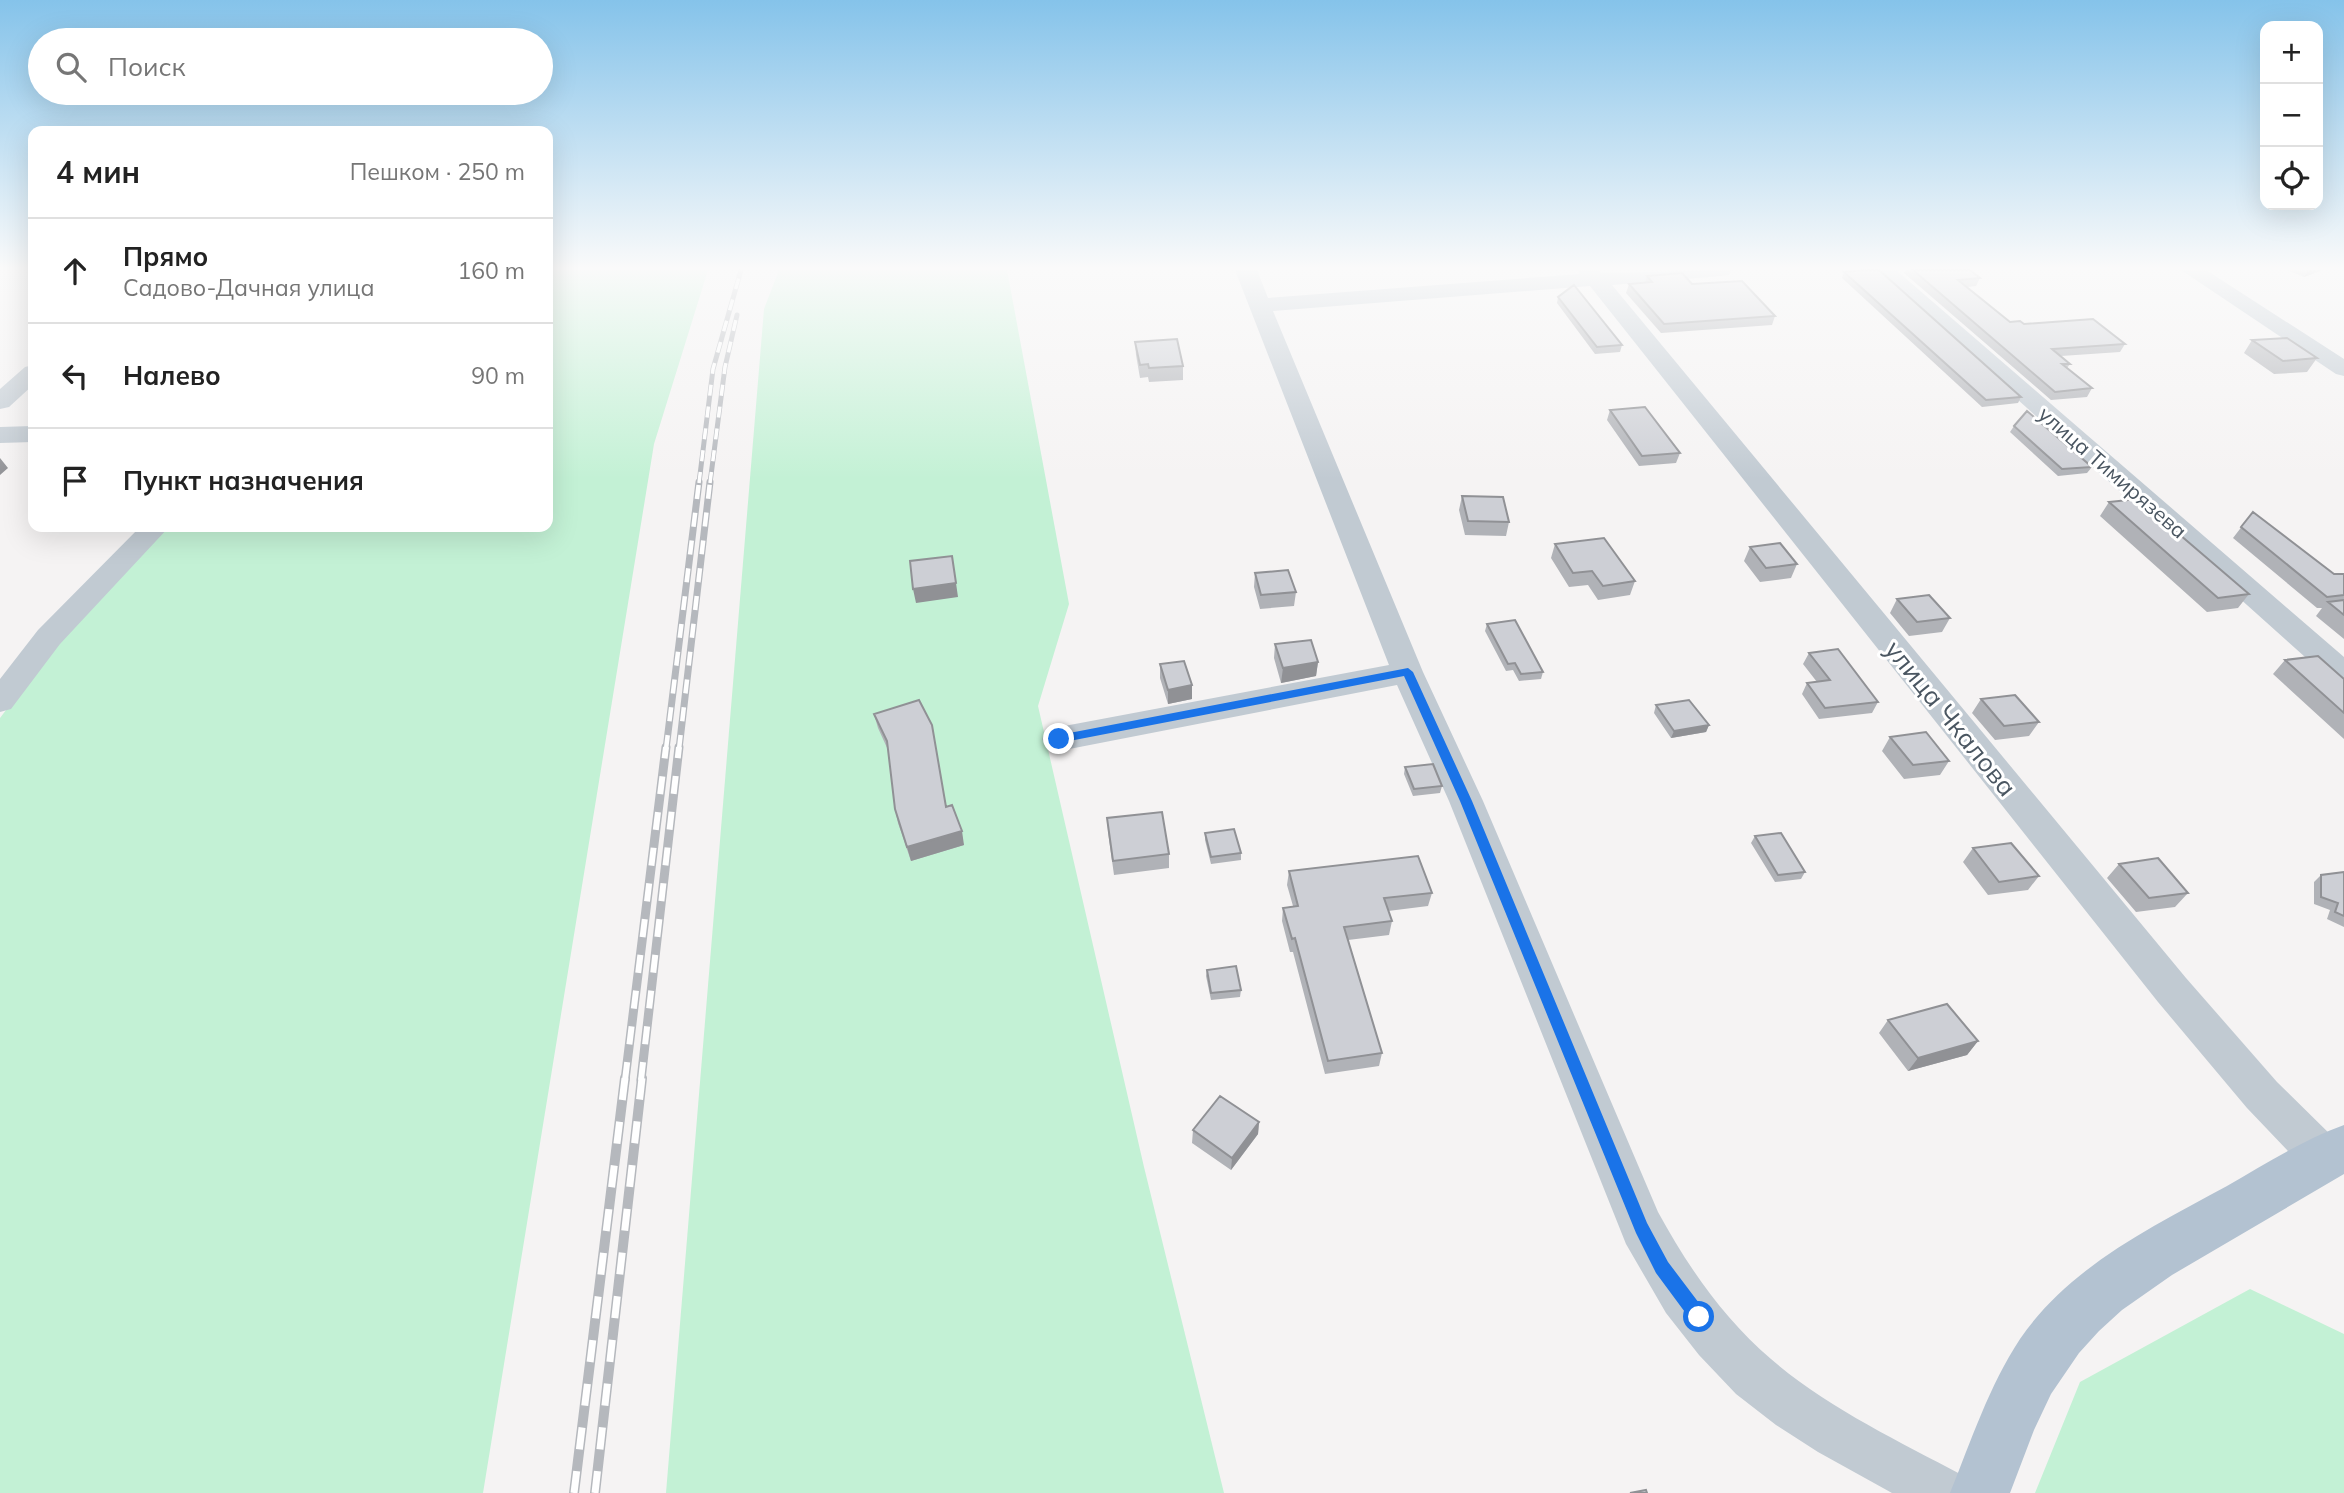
<!DOCTYPE html>
<html lang="ru">
<meta charset="utf-8">
<style>
body{margin:0;font-family:Mulish,sans-serif;background:#f2f2f2;color:#222}
.controls{position:absolute;right:21px;top:21px;display:grid;overflow:hidden;border-radius:14px;box-shadow:0 7px 28px #0002}
.controls button{width:63px;height:63px;display:grid;place-items:center;padding:0;border:0;border-bottom:2px solid #e0e0e0;background:#fff;color:#222;font:35px sans-serif}
.stop{position:absolute;width:21px;height:21px;margin:-16px;border:5px solid #1a73e8;border-radius:50%;background:#fff}
.stop.end{background:#1a73e8;border-color:#fff;box-shadow:0 2px 7px #0008}
.list{margin:0;padding:0;list-style:none}
h2{display:flex;justify-content:space-between;align-items:center;height:91px;margin:0;padding:0 28px;font-size:30px}
h2 small{font-size:23px;font-weight:400;color:#767676}
.list li{display:grid;grid-template-columns:46px 1fr auto;gap:21px;align-items:center;box-sizing:border-box;height:105px;padding:0 28px;border-top:2px solid #e0e0e0}
.list b{display:block;font-size:26px;white-space:nowrap}
.list p{margin:0;font-size:23px;white-space:nowrap;color:#767676}
.list em{font-size:23px;font-style:normal;color:#767676}
.icon{flex:none;width:38px;height:38px;fill:none;stroke:currentColor;stroke-width:2;stroke-linecap:round;stroke-linejoin:round}
.map{position:relative;flex:none;width:2344px;height:1493px;overflow:hidden}
.search{position:absolute;background:#fff;box-shadow:0 7px 28px #0002;left:28px;top:28px;width:525px;height:77px;display:flex;align-items:center;gap:18px;box-sizing:border-box;padding:0 24px;border-radius:38px;color:#767676;font-size:26px}
.panel{position:absolute;background:#fff;box-shadow:0 7px 28px #0002;left:28px;top:126px;width:525px;height:406px;border-radius:14px}
.map>svg:first-child{display:block}
.green{fill:#c3f1d5}
.lines{fill:none;stroke-linecap:round;stroke-linejoin:round}
.minor{fill:#c1cad2;fill-rule:evenodd}
.major{fill:#b3c2d1;fill-rule:evenodd}
.rail-far3-casing{stroke:#b5b8bd;stroke-width:5}
.rail-far2-casing{stroke:#b5b8bd;stroke-width:7}
.rail-far1-casing{stroke:#b5b8bd;stroke-width:9}
.rail-casing{stroke:#b5b8bd;stroke-width:10}
.rail-far3{stroke:#fff;stroke-width:3.5;stroke-dasharray:11;stroke-linecap:butt}
.rail-far2{stroke:#fff;stroke-width:4.5;stroke-dasharray:14;stroke-linecap:butt}
.rail-far1{stroke:#fff;stroke-width:6;stroke-dasharray:18;stroke-linecap:butt}
.rail{stroke:#fff;stroke-width:7;stroke-dasharray:22;stroke-linecap:butt}
.wall{fill:#b0b2b7}
.shaded-wall{fill:#909195}
.building{fill:#cdcfd5;stroke:#909195;stroke-width:2}
.route{fill:#1a73e8}
.labels{text-anchor:middle;dominant-baseline:central;stroke-width:6;stroke-linejoin:round;paint-order:stroke}
.far-street-label{font-size:21px;fill:#4a5661;stroke:#fff}
.street-label{font-size:26px;fill:#4a5661;stroke:#fff}
</style>
<div class="map">
<svg width="2344" height="1493" viewBox="0 0 2344 1493">
<rect width="100%" height="100%" fill="#f5f3f3"/>
<path class="green" d="M 548,270 L 708,270 L 654,444 L 483,1493 L 0,1493 L 0,718 L 65,632 L 165,527 L 548,527 Z
M 779,270 L 1007,270 L 1069,604 L 1038,706 L 1144,1167 L 1224,1493 L 666,1493 L 764,309 Z
M 2250,1289 L 2344,1334 L 2344,1493 L 2035,1493 L 2080,1382 Z"/>
<g class="lines">
<path class="minor" d="M 1235,270 L 1257,270 L 1268,298 L 1580,274 L 1578,270 L 1599,270 L 1601,273 L 1731,270 L 1729,275 L 1721,276 L 1612,285 L 2186,978 L 2277,1082 L 2339,1143 L 2344,1154 L 2339,1173 L 2324,1179 L 2309,1173 L 2247,1108 L 2158,1002 L 1590,286 L 1273,311 L 1423,672 L 1483,801 L 1658,1212 C 1688,1267 1724,1319 1771,1359 C 1828,1408 1897,1440 1962,1475 L 1970,1493 L 1892,1493 L 1818,1452 L 1776,1425 L 1736,1394 L 1699,1355 L 1666,1313 L 1626,1244 L 1449,801 L 1397,685 L 1059,751 L 1047,747 L 1042,739 L 1047,731 L 1059,727 L 1389,665 Z
M 1873,270 L 1896,270 L 2344,657 L 2344,685 L 2333,682 Z
M 2181,270 L 2206,270 L 2344,359 L 2344,376 L 2336,374 Z
M 33,365 L 33,385 L 9,407 L 0,409 L 0,389 L 25,367 Z
M 33,426 L 33,442 L 0,443 L 0,427 Z
M 140,527 L 169,527 L 60,644 L 11,709 L 0,712 L 0,679 L 38,630 Z"/>
<path class="major" d="M 2344,1125 L 2344,1174 L 2172,1275 L 2122,1310 L 2099,1331 L 2079,1353 L 2051,1394 L 2034,1430 L 2010,1493 L 1950,1493 C 1971,1441 1989,1386 2020,1339 C 2070,1266 2152,1227 2227,1186 C 2265,1164 2303,1140 2344,1125 Z"/>
<g class="rail-far3-casing">
<path id="rail-far3" d="M 699,483 L 713,369 L 741,270
M 710,483 L 725,367 L 737,315"/>
</g>
<g class="rail-far2-casing">
<path id="rail-far2" d="M 666,749 L 699,482
M 679,749 L 710,482"/>
</g>
<g class="rail-far1-casing">
<path id="rail-far1" d="M 625,1080 L 666,747
M 641,1080 L 679,747"/>
</g>
<g class="rail-casing">
<path id="rail" d="M 574,1493 L 625,1078
M 595,1493 L 642,1078"/>
</g>
<use href="#rail-far3" class="rail-far3"/>
<use href="#rail-far2" class="rail-far2"/>
<use href="#rail-far1" class="rail-far1"/>
<use href="#rail" class="rail"/>
</g>
<path class="wall" d="M 1905,270 L 1970,270 L 1980,278 L 1976,286 L 1967,287 L 2010,322 L 2125,344 L 2120,352 L 2061,356 L 2070,364 L 2067,368 L 2092,388 L 2087,397 L 2051,400 L 1904,273 Z
M 2287,270 L 2323,270 L 2304,277 Z
M 1844,272 L 2021,397 L 2018,403 L 1982,407 L 1842,278 Z
M 1647,276 L 1692,284 L 1775,316 L 1772,325 L 1661,333 L 1626,293 L 1629,284 L 1645,282 Z
M 1558,297 L 1622,345 L 1620,352 L 1595,354 L 1557,303 Z
M 2252,340 L 2317,358 L 2307,372 L 2274,374 L 2244,353 Z
M 1135,342 L 1183,366 L 1183,380 L 1149,382 L 1148,377 L 1140,378 L 1136,355 Z
M 1610,410 L 1680,453 L 1676,463 L 1639,466 L 1607,420 Z
M 2014,426 L 2092,467 L 2087,473 L 2058,476 L 2010,432 Z
M 1462,496 L 1509,522 L 1506,536 L 1465,535 L 1459,510 Z
M 2109,502 L 2249,594 L 2238,608 L 2207,612 L 2100,516 Z
M 2253,512 L 2334,574 L 2344,574 L 2344,639 L 2316,616 L 2322,608 L 2317,608 L 2233,538 Z
M 1555,544 L 1635,581 L 1630,595 L 1598,600 L 1588,585 L 1569,587 L 1551,558 Z
M 1750,547 L 1797,564 L 1791,578 L 1760,582 L 1744,561 Z
M 1255,573 L 1296,592 L 1294,606 L 1260,609 L 1254,587 Z
M 1897,599 L 1950,618 L 1942,632 L 1909,636 L 1890,613 Z
M 1487,624 L 1543,672 L 1541,679 L 1519,681 L 1513,670 L 1506,671 L 1485,631 Z
M 1275,644 L 1318,662 L 1316,676 L 1281,683 L 1274,658 Z
M 1809,653 L 1878,702 L 1872,713 L 1819,719 L 1802,694 L 1807,683 L 1817,682 L 1803,664 Z
M 2285,660 L 2344,679 L 2344,739 L 2273,674 Z
M 1160,664 L 1192,685 L 1192,699 L 1168,704 L 1160,678 Z
M 1981,699 L 2039,722 L 2029,736 L 1995,740 L 1972,713 Z
M 1656,705 L 1709,725 L 1706,732 L 1671,738 L 1654,713 Z
M 874,714 L 946,806 L 964,845 L 911,861 L 898,823 L 895,809 L 888,750 L 878,728 Z
M 1890,737 L 1949,761 L 1940,775 L 1904,779 L 1882,751 Z
M 1405,767 L 1442,786 L 1440,793 L 1413,796 L 1404,774 Z
M 1107,818 L 1169,854 L 1169,868 L 1114,875 L 1108,832 Z
M 1205,833 L 1241,853 L 1241,860 L 1211,864 L 1205,840 Z
M 1755,836 L 1805,872 L 1801,879 L 1775,882 L 1751,843 Z
M 1973,848 L 2039,876 L 2028,890 L 1988,895 L 1963,862 Z
M 2119,864 L 2188,893 L 2175,907 L 2136,912 L 2107,878 Z
M 1289,871 L 1432,893 L 1428,906 L 1388,911 L 1392,921 L 1389,935 L 1348,940 L 1382,1053 L 1379,1066 L 1325,1074 L 1293,952 L 1290,952 L 1282,921 L 1283,908 L 1293,906 L 1287,885 Z
M 2344,872 L 2344,927 L 2327,919 L 2330,910 L 2314,904 L 2314,882 L 2321,875 Z
M 1207,970 L 1241,990 L 1240,997 L 1211,1000 L 1206,976 Z
M 1888,1020 L 1978,1041 L 1967,1055 L 1908,1071 L 1879,1033 Z
M 1259,1122 L 1258,1134 L 1231,1170 L 1192,1143 L 1193,1130 Z"/>
<path class="shaded-wall" d="M 2308,270 L 2323,270 L 2304,277 Z
M 0,458 L 8,468 L 0,475 Z
M 956,583 L 958,597 L 916,603 L 913,589 Z
M 1318,662 L 1316,676 L 1281,683 L 1283,668 Z
M 1192,685 L 1192,699 L 1168,704 L 1168,690 Z
M 1709,725 L 1706,732 L 1671,738 L 1674,731 Z
M 962,831 L 964,845 L 911,861 L 907,847 Z
M 1978,1041 L 1967,1055 L 1908,1071 L 1918,1058 Z
M 1259,1122 L 1258,1134 L 1231,1170 L 1232,1158 Z"/>
<path class="building" d="M 1866,270 L 1879,270 L 2021,397 L 1986,400 L 1844,272 Z
M 1913,270 L 1970,270 L 1980,278 L 1958,280 L 2010,322 L 2020,321 L 2024,324 L 2093,319 L 2125,344 L 2052,349 L 2070,364 L 2062,364 L 2092,388 L 2055,392 Z
M 1682,273 L 1692,284 L 1742,281 L 1775,316 L 1664,324 L 1629,284 L 1652,282 L 1647,276 Z
M 1574,285 L 1622,345 L 1597,347 L 1558,297 Z
M 2287,338 L 2317,358 L 2283,361 L 2252,340 Z
M 1177,339 L 1183,366 L 1149,368 L 1148,364 L 1140,365 L 1135,342 Z
M 1645,407 L 1680,453 L 1642,456 L 1610,410 Z
M 2027,411 L 2092,467 L 2062,469 L 2014,426 Z
M 1462,496 L 1503,497 L 1509,522 L 1468,521 Z
M 2138,499 L 2249,594 L 2218,598 L 2109,502 Z
M 2253,512 L 2334,574 L 2344,574 L 2344,595 L 2327,597 L 2241,527 Z
M 1604,538 L 1635,581 L 1603,586 L 1592,571 L 1573,573 L 1555,544 Z
M 1780,543 L 1797,564 L 1766,568 L 1750,547 Z
M 952,556 L 956,583 L 913,589 L 910,561 Z
M 1288,570 L 1296,592 L 1261,595 L 1255,573 Z
M 1929,595 L 1950,618 L 1917,622 L 1897,599 Z
M 2344,600 L 2344,615 L 2328,602 Z
M 1515,620 L 1543,672 L 1521,674 L 1515,663 L 1508,664 L 1487,624 Z
M 1311,640 L 1318,662 L 1283,668 L 1275,644 Z
M 1838,649 L 1878,702 L 1825,708 L 1807,683 L 1830,680 L 1809,653 Z
M 2318,656 L 2344,679 L 2344,713 L 2285,660 Z
M 1184,661 L 1192,685 L 1168,690 L 1160,664 Z
M 2015,695 L 2039,722 L 2004,726 L 1981,699 Z
M 919,700 L 932,725 L 946,807 L 952,805 L 962,831 L 907,847 L 895,809 L 887,741 L 874,714 Z
M 1689,700 L 1709,725 L 1674,731 L 1656,705 Z
M 1926,732 L 1949,761 L 1913,765 L 1890,737 Z
M 1433,764 L 1442,786 L 1414,789 L 1405,767 Z
M 1162,812 L 1169,854 L 1113,861 L 1107,818 Z
M 1234,829 L 1241,853 L 1211,857 L 1205,833 Z
M 1781,833 L 1805,872 L 1778,875 L 1755,836 Z
M 2011,843 L 2039,876 L 1999,882 L 1973,848 Z
M 1418,856 L 1432,893 L 1384,898 L 1392,921 L 1344,927 L 1382,1053 L 1328,1061 L 1295,938 L 1292,939 L 1283,908 L 1298,906 L 1289,871 Z
M 2158,858 L 2188,893 L 2149,898 L 2119,864 Z
M 2344,872 L 2344,916 L 2335,912 L 2338,903 L 2321,897 L 2321,875 Z
M 1236,966 L 1241,990 L 1211,993 L 1207,970 Z
M 1947,1004 L 1978,1041 L 1918,1058 L 1888,1020 Z
M 1220,1096 L 1259,1122 L 1232,1158 L 1193,1130 Z
M 1646,1490 L 1647,1493 L 1630,1493 Z"/>
<linearGradient id="sky" x2="0" y2="1"><stop stop-color="#85c3ea"/><stop offset="0.56" stop-color="#fafafa"/><stop offset="1" stop-color="#fafafa" stop-opacity="0"/></linearGradient>
<rect width="2344" height="479" fill="url(#sky)"/>
<path class="route" d="M 1408,668 L 1413,672 L 1472,801 L 1647,1223 L 1668,1262 L 1705,1311 L 1707,1317 L 1705,1323 L 1699,1325 L 1693,1323 L 1656,1273 L 1636,1233 L 1460,801 L 1404,676 L 1059,743 L 1053,739 L 1059,735 Z"/>
<g class="labels">
<g class="far-street-label">
<text transform="translate(2113 472) rotate(41)">улица Тимирязева</text>
</g>
<g class="street-label">
<text transform="translate(1951 718) rotate(51)">улица Чкалова</text>
</g>
</g>
</svg>
<div class="controls">
<button>+</button>
<button>−</button>
<button><svg class="icon" aria-label="locate" viewBox="0 0 24 24"><circle cx="12" cy="12" r="6"/><path d="M12 2v4M12 18v4M2 12h4M18 12h4"/></svg></button>
</div>
<div class="stop" style="left:1699px;top:1317px"></div>
<div class="stop end" style="left:1059px;top:739px"></div>
<div class="search"><svg class="icon" aria-label="search" viewBox="0 0 24 24"><circle cx="10" cy="10" r="6"/><path d="M15 15l6 6"/></svg>Поиск</div>
<section class="panel">
<h2>4 мин<small>Пешком · 250 m</small></h2>
<ul class="list">
<li><svg class="icon" aria-label="ahead" viewBox="0 0 24 24"><path d="M12 20V5M6 11l6-6 6 6"/></svg><div><b>Прямо</b><p>Садово-Дачная улица</p></div><em>160 m</em></li>
<li><svg class="icon" aria-label="left" viewBox="0 0 24 24"><path d="M17 20v-9H6M10 6l-5 5 5 5"/></svg><div><b>Налево</b></div><em>90 m</em></li>
<li><svg class="icon" aria-label="arrive" viewBox="0 0 24 24"><path d="M6 21V4h12l-3 4 3 4H6"/></svg><div><b>Пункт назначения</b></div></li>
</ul>
</section>
</div>
